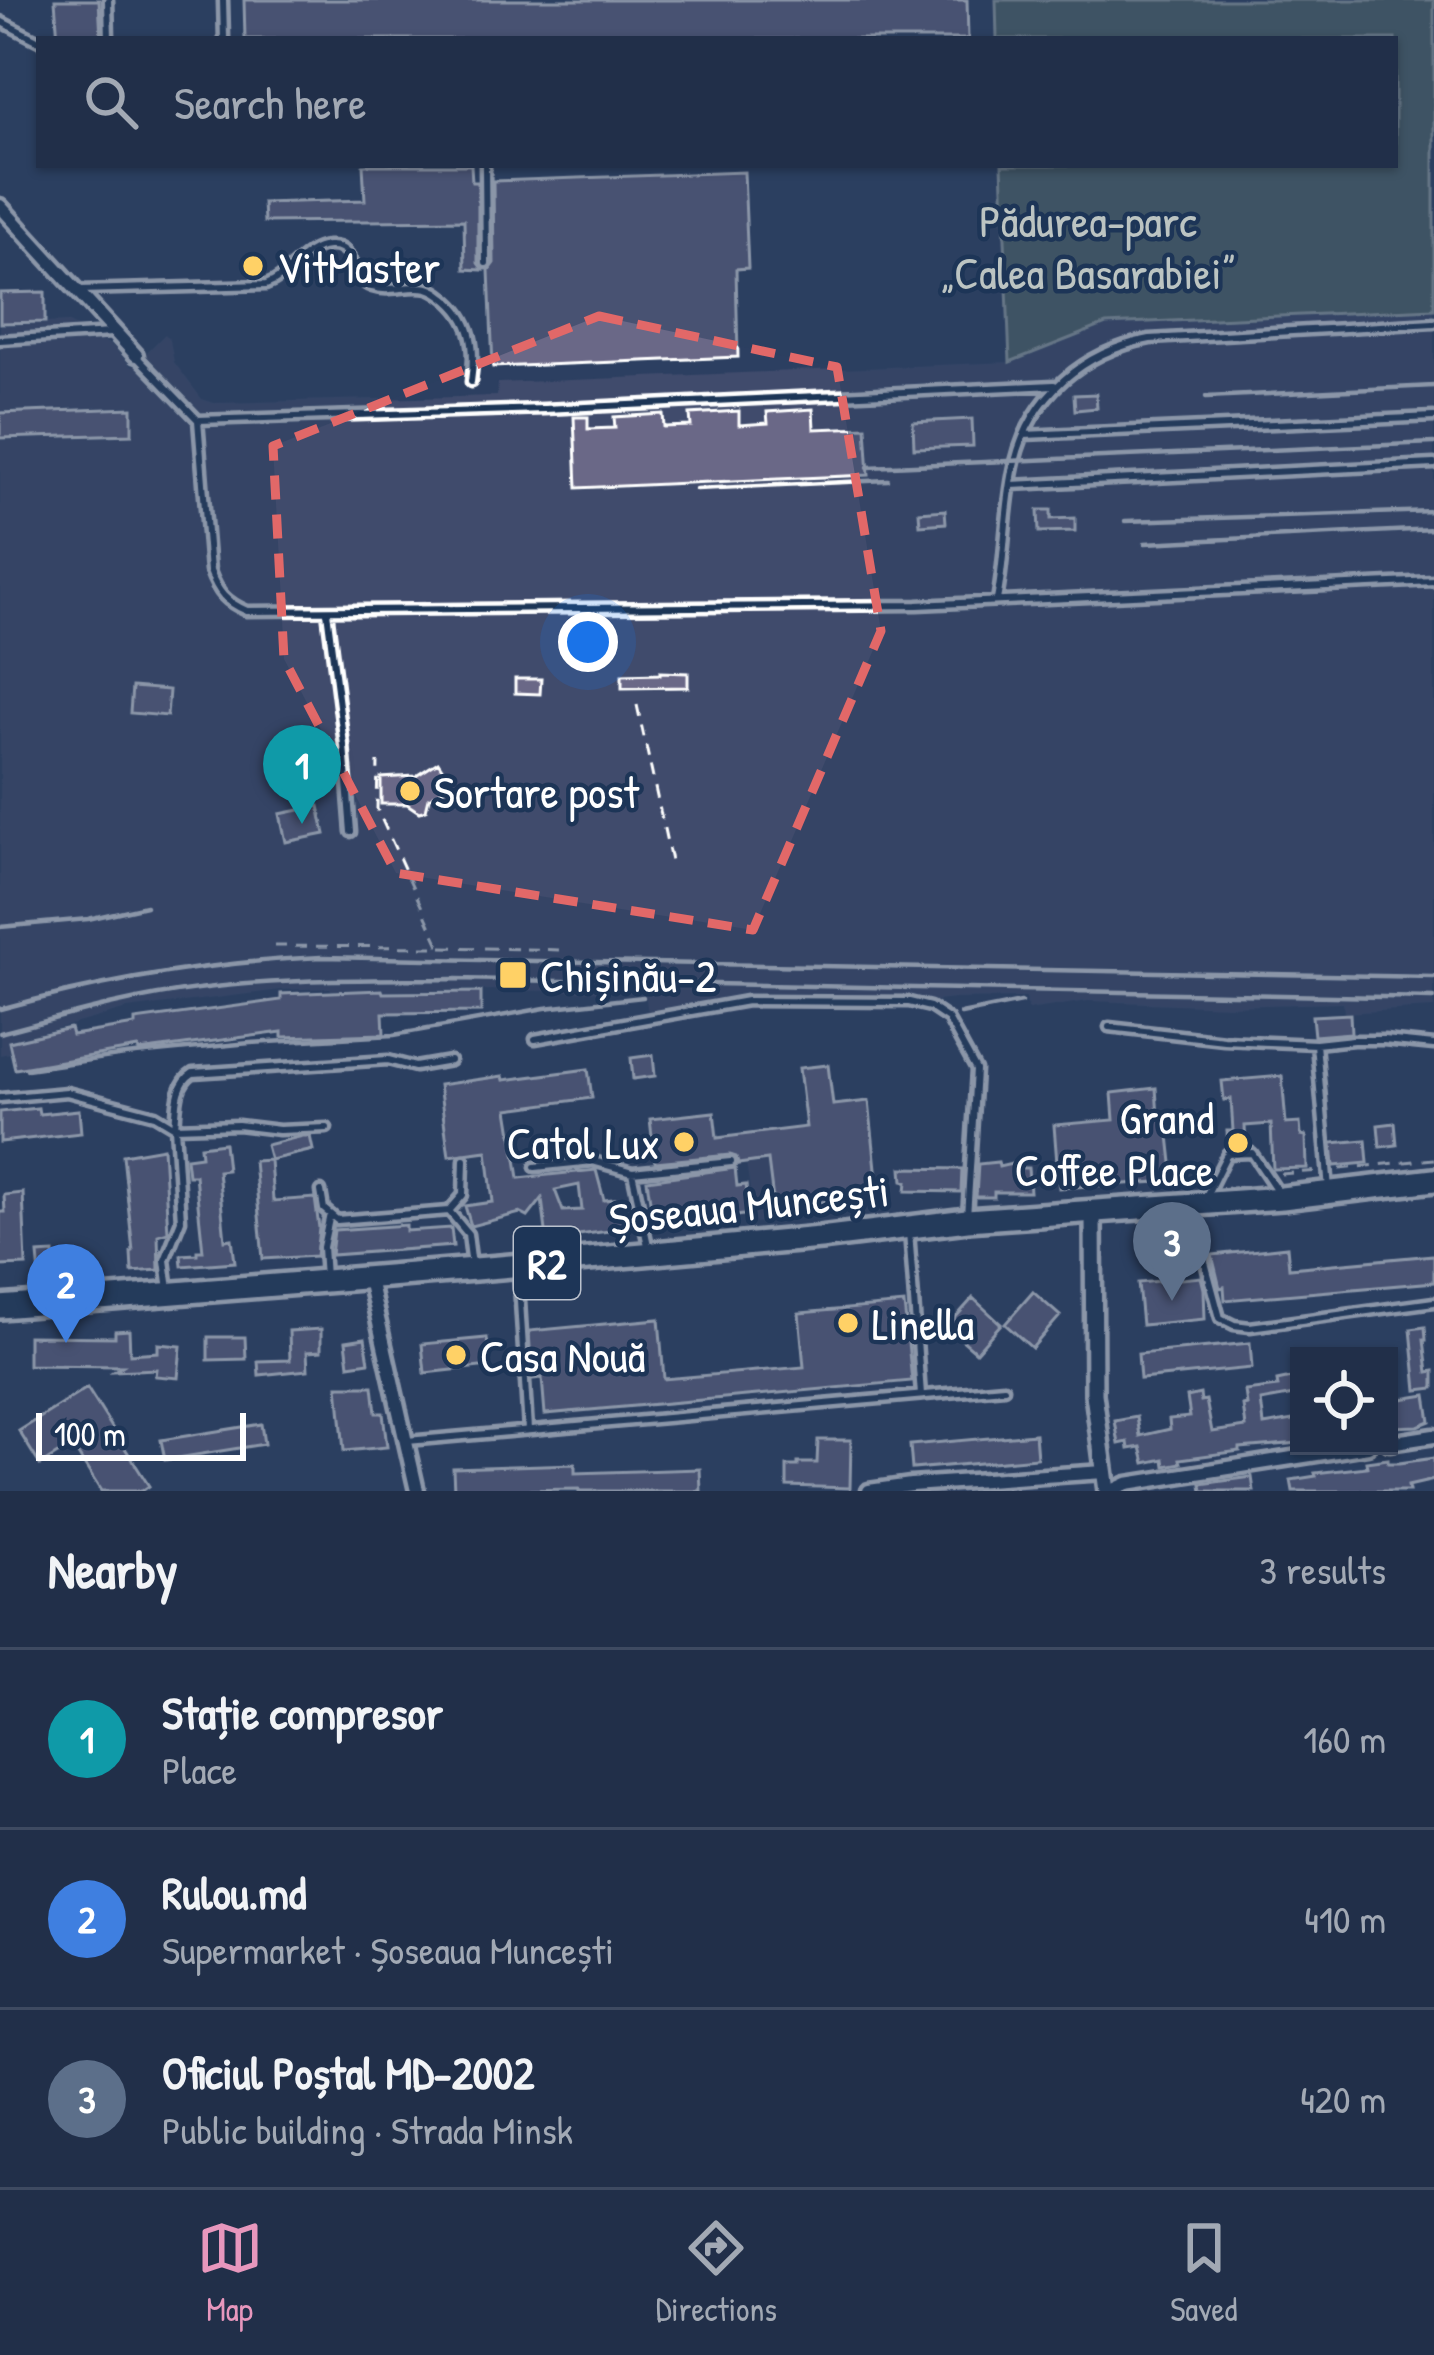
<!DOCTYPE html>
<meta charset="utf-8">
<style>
body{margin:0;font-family:"Patrick Hand",sans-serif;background:#293750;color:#f1f3f6}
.controls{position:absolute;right:36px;bottom:36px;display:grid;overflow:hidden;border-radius:0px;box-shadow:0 3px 9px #0004}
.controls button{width:108px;height:108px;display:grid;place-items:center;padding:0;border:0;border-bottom:3px solid #3e4a61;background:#212f49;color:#f1f3f6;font:60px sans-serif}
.scale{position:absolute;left:36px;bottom:30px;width:210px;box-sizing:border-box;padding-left:12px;border:6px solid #fff;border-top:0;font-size:33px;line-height:42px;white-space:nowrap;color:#fff;-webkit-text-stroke:9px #1d3557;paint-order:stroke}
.you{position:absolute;left:588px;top:642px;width:42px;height:42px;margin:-30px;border:9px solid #fff;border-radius:50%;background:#1a73e8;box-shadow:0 0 0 18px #1a73e833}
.badge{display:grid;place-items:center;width:78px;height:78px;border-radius:50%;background:#e797bd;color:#fff;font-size:39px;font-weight:700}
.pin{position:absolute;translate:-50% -99px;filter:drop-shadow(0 3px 6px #0008)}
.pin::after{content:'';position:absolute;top:63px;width:42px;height:36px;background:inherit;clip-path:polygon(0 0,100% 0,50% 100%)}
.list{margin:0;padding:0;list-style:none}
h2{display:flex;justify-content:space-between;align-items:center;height:156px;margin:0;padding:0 48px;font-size:51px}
h2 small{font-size:39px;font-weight:400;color:#a2a9b4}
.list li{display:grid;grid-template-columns:78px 1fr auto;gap:36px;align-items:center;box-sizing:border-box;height:180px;padding:0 48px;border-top:3px solid #3e4a61}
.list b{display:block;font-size:45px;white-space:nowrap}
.list p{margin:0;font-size:39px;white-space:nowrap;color:#a2a9b4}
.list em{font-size:39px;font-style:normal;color:#a2a9b4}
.icon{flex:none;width:66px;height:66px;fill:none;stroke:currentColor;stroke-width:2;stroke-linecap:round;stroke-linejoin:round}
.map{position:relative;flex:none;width:1434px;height:1491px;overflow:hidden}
.search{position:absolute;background:#212f49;box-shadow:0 3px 9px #0004;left:36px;right:36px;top:36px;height:132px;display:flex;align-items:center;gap:30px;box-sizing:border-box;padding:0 42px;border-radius:0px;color:#a2a9b4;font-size:45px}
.sheet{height:696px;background:#212f49}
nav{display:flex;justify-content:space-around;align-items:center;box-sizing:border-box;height:168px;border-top:3px solid #3e4a61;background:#212f49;font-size:33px;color:#a2a9b4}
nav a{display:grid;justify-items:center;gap:6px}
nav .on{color:#e797bd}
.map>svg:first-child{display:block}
.built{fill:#3f4b6c}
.green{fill:#576c67;stroke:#abb6b3;stroke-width:3}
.building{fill:#6a6787;stroke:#fff;stroke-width:3;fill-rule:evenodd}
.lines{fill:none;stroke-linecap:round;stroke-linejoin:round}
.service-casing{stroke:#fff;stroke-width:15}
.minor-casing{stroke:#fff;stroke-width:21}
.tertiary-casing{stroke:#fff;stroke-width:24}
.primary-casing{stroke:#fff;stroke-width:30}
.path{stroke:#fff;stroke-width:3;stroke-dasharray:12 9;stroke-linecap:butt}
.service{stroke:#1d3557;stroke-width:6}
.minor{stroke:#1d3557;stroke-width:12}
.tertiary{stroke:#1d3557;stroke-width:15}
.primary{stroke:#1d3557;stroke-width:21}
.rail{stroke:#fff;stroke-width:4.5}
.marked{fill:none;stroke:#e26868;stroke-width:9;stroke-dasharray:24 15;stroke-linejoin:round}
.poi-dot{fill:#ffd166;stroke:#1d3557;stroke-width:4.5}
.labels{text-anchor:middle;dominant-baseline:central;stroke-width:9;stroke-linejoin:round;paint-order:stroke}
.shield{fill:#1d3557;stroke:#bbc2cd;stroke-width:3}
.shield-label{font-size:42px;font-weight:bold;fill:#fff}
.park-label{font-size:45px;fill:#bcc4c2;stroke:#1d3557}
.poi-label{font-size:45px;fill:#fff;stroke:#1d3557;text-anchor:start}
.street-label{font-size:45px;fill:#fff;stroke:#1d3557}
</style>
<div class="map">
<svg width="1434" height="1491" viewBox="0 0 1434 1491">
<rect width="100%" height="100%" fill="#2c3f61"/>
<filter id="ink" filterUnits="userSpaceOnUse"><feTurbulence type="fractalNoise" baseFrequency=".00833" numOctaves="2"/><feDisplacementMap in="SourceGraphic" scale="24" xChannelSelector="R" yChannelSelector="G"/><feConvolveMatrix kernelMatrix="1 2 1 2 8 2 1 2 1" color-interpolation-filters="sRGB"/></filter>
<g filter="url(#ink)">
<path class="built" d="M 1434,309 L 1434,1008 L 1344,1013 L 1343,1003 L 1230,1006 L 1088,1001 L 1028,1010 L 1026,998 L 955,999 L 901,1005 L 789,1005 L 649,1022 L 645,992 L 480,990 L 333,994 L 330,988 L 281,990 L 127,1009 L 10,1042 L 10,1053 L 0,1055 L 0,325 L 67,322 L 113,346 L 132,367 L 165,334 L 170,340 L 174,362 L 202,399 L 214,403 L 497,396 L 498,383 L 1009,362 L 1105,324 Z
M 850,1148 L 858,1209 L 755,1223 L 746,1162 Z"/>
<path class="green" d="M 996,0 L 1434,0 L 1434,309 L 1106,324 L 1010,362 L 1002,165 L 1395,165 L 1395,39 L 997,39 Z"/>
<path class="building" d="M 55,0 L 99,0 L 101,39 L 58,39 Z
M 244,0 L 967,0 L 968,39 L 245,39 Z
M 363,165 L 471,165 L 472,182 L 478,182 L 478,263 L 483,270 L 465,269 L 464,220 L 264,222 L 263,203 L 365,200 Z
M 744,172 L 748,268 L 736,269 L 738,357 L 493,367 L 489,270 L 494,263 L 493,181 Z
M 45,292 L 45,322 L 0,323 L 0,293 Z
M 1096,394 L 1097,408 L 1075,410 L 1074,395 Z
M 132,408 L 132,434 L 0,438 L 0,413 Z
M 813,409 L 814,429 L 866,427 L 869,475 L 577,488 L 574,417 L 588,417 L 588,429 L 615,428 L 614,417 L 663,414 L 664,427 L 691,426 L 690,414 L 739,411 L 739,425 L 768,423 L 767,412 Z
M 972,419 L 973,446 L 914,448 L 913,422 Z
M 945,510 L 946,523 L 920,525 L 919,512 Z
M 1038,510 L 1051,510 L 1051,519 L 1075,518 L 1075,531 L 1039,532 Z
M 660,672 L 688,673 L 688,687 L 622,688 L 622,675 L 660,674 Z
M 515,679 L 541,679 L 540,694 L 515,693 Z
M 132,687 L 169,690 L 167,716 L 130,713 Z
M 438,762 L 452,784 L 429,798 L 426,810 L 419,812 L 407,804 L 381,804 L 381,778 L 416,776 Z
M 319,806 L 325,834 L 286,842 L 280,814 Z
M 382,990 L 383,993 L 481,992 L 481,1012 L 383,1013 L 384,1034 L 282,1037 L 282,1032 L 139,1051 L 138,1048 L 15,1069 L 9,1042 L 70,1028 L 72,1035 L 135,1025 L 135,1020 L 281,1000 L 281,994 Z
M 1350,1014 L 1351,1033 L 1314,1036 L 1312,1016 Z
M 653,1055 L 655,1076 L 633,1079 L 631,1058 Z
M 828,1065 L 833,1105 L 869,1101 L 878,1188 L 851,1191 L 852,1198 L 774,1208 L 768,1160 L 738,1164 L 736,1157 L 730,1155 L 655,1162 L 650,1119 L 714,1112 L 717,1138 L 806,1127 L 799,1068 Z
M 588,1069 L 592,1098 L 508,1109 L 519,1178 L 596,1170 L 604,1200 L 622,1198 L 625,1229 L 547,1239 L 542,1199 L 528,1217 L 520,1213 L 471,1226 L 465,1206 L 493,1202 L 487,1151 L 449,1156 L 439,1085 L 503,1076 L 504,1080 ZM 579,1185 L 582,1210 L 563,1211 L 555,1190 Z
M 1282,1076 L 1286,1124 L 1300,1123 L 1301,1135 L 1306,1136 L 1307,1168 L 1273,1169 L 1271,1124 L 1245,1126 L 1246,1146 L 1228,1146 L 1227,1131 L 1233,1131 L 1231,1099 L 1224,1100 L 1222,1081 Z
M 1156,1088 L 1158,1117 L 1167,1117 L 1174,1181 L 1059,1188 L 1054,1125 L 1114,1120 L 1112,1093 Z
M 38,1108 L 39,1114 L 79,1110 L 81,1133 L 0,1142 L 0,1112 Z
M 1395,1123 L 1397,1145 L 1380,1147 L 1378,1125 Z
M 303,1136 L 310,1136 L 313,1150 L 270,1160 L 266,1145 Z
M 1366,1140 L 1368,1163 L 1334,1166 L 1332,1143 Z
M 224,1143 L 227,1170 L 218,1171 L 225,1240 L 232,1239 L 235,1262 L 182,1266 L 181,1255 L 197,1254 L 197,1251 L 203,1251 L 195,1175 L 188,1175 L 186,1158 L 201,1156 L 200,1146 Z
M 163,1148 L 168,1232 L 158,1235 L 159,1270 L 132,1272 L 131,1252 L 133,1251 L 123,1155 Z
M 270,1160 L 273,1201 L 315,1198 L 319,1228 L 316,1256 L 263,1259 L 254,1161 Z
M 998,1162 L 999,1167 L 1020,1162 L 1021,1168 L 1028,1168 L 1030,1192 L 994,1192 L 994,1197 L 976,1197 L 978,1164 Z
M 735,1168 L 737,1186 L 746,1185 L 750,1214 L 654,1228 L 647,1180 Z
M 902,1168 L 962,1169 L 961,1192 L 906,1191 L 907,1182 L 903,1181 Z
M 23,1193 L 26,1265 L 0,1266 L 0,1212 L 5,1212 L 4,1195 Z
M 406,1225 L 406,1231 L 451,1228 L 453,1246 L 331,1255 L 334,1230 Z
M 1287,1247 L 1289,1268 L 1434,1255 L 1434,1282 L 1225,1300 L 1224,1287 L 1220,1288 L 1212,1255 Z
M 54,1253 L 55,1275 L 40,1276 L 38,1254 Z
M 1201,1277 L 1204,1289 L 1205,1319 L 1142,1325 L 1138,1283 Z
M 1033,1292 L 1060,1316 L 1032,1348 L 1005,1324 Z
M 973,1298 L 1001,1324 L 976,1352 L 947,1327 Z
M 904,1304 L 912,1381 L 545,1414 L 542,1378 L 532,1379 L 529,1331 L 659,1319 L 664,1379 L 804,1367 L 799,1313 Z
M 1425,1327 L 1426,1340 L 1424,1340 L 1428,1372 L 1434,1371 L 1434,1388 L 1417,1390 L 1411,1329 Z
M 321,1329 L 321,1351 L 307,1352 L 308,1370 L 259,1375 L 258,1361 L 290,1360 L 289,1331 Z
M 129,1330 L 130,1354 L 158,1352 L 158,1344 L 181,1346 L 178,1378 L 155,1376 L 156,1369 L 114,1371 L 122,1366 L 28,1365 L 28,1336 L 115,1337 L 115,1331 Z
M 208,1337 L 245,1337 L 246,1359 L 208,1360 Z
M 365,1338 L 369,1362 L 349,1365 L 346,1341 Z
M 487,1338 L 490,1366 L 425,1373 L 422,1344 Z
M 1250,1343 L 1252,1368 L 1140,1379 L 1138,1354 Z
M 1291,1378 L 1292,1385 L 1299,1384 L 1299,1394 L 1261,1401 L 1264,1425 L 1299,1419 L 1299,1443 L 1240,1448 L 1240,1451 L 1180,1459 L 1181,1463 L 1165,1466 L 1164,1459 L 1145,1463 L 1141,1447 L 1129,1449 L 1128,1442 L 1119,1444 L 1115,1421 L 1137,1417 L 1140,1436 L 1170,1429 L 1169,1419 L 1190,1417 L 1187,1397 L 1200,1394 L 1201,1401 L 1206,1400 L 1212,1432 L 1246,1427 L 1243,1406 L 1247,1405 L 1245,1391 L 1278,1387 L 1277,1381 Z
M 338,1386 L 373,1386 L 376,1413 L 383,1413 L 387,1447 L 344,1451 Z
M 87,1388 L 149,1486 L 142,1491 L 101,1491 L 72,1445 L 40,1465 L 19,1431 Z
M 1426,1395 L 1430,1421 L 1418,1426 L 1389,1427 L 1389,1401 Z
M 261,1424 L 264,1444 L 165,1460 L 161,1440 Z
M 1035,1434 L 1037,1458 L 912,1469 L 910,1445 Z
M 818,1440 L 851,1440 L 850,1488 L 787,1486 L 787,1466 L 798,1466 L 798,1463 L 817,1463 Z
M 1434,1458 L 1434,1480 L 1408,1486 L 1409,1491 L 1293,1491 L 1291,1480 L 1316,1476 L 1315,1473 L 1367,1467 L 1366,1462 L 1388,1459 L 1388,1463 L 1399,1463 Z
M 575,1464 L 575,1473 L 700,1469 L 701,1491 L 579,1491 L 579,1489 L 454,1491 L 453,1468 Z
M 1252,1477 L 1254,1491 L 1202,1491 L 1201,1484 Z"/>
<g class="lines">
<g class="service-casing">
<path id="service" d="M 108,0 L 109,39
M 223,0 L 224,39
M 0,21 L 39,41
M 485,165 L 486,263
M 80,290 L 266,285 C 290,277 301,248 328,246 C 359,244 347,278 372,287 C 389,293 410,284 428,288 C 435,290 439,293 444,297 C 473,319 476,348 471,382
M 0,340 L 111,333
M 137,357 L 198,420 L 210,571 C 218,593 226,602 247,611 L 917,605 L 1434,581
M 198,420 L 544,409 L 1054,385
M 1024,435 L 1434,417
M 1012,485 L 1434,464
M 997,600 C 1006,555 1004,507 1015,462 C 1031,395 1084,351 1150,339 L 1434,323
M 327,611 L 344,745 L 351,832
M 1109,1027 L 1224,1040 L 1316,1044 L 1353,1040 L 1384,1040 L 1434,1045
M 535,1039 L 747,1001 L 909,1002 L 930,1007 L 948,1019 L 976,1070 L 967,1217
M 1316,1044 L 1329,1189
M 0,1098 L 67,1092 L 155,1115 L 175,1127 L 181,1220 L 165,1260 L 169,1290
M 327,1128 L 279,1130 L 238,1125 L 175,1127 C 177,1108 175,1084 193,1073 L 388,1060 L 415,1067 L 450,1061
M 464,1160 L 463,1195 L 449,1211 L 468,1234 L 472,1266
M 535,1167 L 593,1161 L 632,1172 L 731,1162
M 632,1172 L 649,1250
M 321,1191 L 324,1209 L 337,1220 L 449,1211
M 1205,1198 L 1227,1154 L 1252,1153 L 1280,1195
M 1190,1207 L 1220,1318 L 1234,1325 L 1250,1327 L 1434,1302
M 909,1231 L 921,1395
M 518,1269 L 528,1430
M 325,1278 L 323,1247 L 330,1214
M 407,1441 L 1004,1388"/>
</g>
<g class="minor-casing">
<path id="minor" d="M 0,206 L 136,355
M 369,1279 L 417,1491
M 1389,1443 L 1434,1436
M 869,1491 L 911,1485 L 1104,1472
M 1112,1491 L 1127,1484 L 1368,1446"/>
</g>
<g class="tertiary-casing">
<path id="tertiary" d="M 1093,1211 L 1094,1394 L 1107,1491"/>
</g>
<g class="primary-casing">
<path id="primary" d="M 0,1307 L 500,1267 L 820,1238 L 967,1220 L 1282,1198 L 1434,1180"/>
</g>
<path class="path" d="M 637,705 L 671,861
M 274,946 L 440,947 L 377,809 L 378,762
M 442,947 L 564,950
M 1340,1169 L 1434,1159
M 1281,1174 L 1319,1171"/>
<use href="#service" class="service"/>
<use href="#minor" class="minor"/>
<use href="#tertiary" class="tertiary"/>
<use href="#primary" class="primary"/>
<path class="rail" d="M 1206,397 L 1434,386
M 868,467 L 1434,443
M 696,489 L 888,480
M 1125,521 L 1434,511
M 1145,543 L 1434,529
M 0,927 L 88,919 L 146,906
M 0,1009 C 106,980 211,962 321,957 L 1434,977
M 961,1014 L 1021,1002
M 0,1033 C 65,1016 131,997 198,989 C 283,978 369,980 455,979 L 1434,998
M 27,1069 L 125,1055 L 250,1043 L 394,1035 L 545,1008 L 643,997"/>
</g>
</g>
<path d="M0 0H1434V1491H0ZM 599,316 L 837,367 L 881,631 L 753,930 L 396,873 L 284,659 L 273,446 Z" fill="#2c3f61" fill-opacity=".55" fill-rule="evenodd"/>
<path class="marked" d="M 599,316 L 837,367 L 881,631 L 753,930 L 396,873 L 284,659 L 273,446 Z"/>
<g class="poi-dot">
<circle cx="253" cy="266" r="12"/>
<circle cx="410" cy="791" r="12"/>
<rect x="498" y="960" width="30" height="30" rx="6"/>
<circle cx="684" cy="1142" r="12"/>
<circle cx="1238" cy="1143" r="12"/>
<circle cx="848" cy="1323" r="12"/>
<circle cx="456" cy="1355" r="12"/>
</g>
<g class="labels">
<rect class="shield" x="514" y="1227" width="66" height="72" rx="9"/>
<g class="shield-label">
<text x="547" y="1263">R2</text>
</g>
<g class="park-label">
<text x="1088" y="220">Pădurea-parc<tspan x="1088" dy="52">„Calea Basarabiei”</tspan></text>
</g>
<g class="poi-label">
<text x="277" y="266">VitMaster</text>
<text x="434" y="791">Sortare post</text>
<text x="540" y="975">Chișinău-2</text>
<text x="1214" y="1117" text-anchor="end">Grand<tspan x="1214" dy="52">Coffee Place</tspan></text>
<text x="660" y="1142" text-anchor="end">Catol Lux</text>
<text x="872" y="1323">Linella</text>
<text x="480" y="1355">Casa Nouă</text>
</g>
<g class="street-label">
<text transform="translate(749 1204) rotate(-6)">Șoseaua Muncești</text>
</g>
</g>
</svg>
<div class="controls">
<button><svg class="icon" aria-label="locate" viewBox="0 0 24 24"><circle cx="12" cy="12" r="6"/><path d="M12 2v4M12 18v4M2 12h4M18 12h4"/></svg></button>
</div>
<div class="scale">100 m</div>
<div class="you"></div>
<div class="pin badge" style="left:302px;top:824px;background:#0f9aa8">1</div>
<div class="pin badge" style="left:66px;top:1343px;background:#3f7fe0">2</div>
<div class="pin badge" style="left:1172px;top:1301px;background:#5c6f8a">3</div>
<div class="search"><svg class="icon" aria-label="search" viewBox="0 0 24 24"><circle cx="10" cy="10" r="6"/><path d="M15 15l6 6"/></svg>Search here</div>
</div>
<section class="sheet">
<h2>Nearby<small>3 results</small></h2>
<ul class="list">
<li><span class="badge" style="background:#0f9aa8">1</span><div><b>Stație compresor</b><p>Place</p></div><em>160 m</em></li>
<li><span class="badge" style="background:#3f7fe0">2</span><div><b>Rulou.md</b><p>Supermarket · Șoseaua Muncești</p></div><em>410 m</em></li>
<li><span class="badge" style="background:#5c6f8a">3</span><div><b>Oficiul Poștal MD-2002</b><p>Public building · Strada Minsk</p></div><em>420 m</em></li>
</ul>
</section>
<nav>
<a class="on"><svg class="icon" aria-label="map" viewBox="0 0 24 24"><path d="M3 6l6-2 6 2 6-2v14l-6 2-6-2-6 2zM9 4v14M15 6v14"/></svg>Map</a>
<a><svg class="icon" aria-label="directions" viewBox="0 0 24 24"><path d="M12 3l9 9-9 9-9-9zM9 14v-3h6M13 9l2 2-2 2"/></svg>Directions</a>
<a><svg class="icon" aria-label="saved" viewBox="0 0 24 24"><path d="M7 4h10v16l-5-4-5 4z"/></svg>Saved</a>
</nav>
